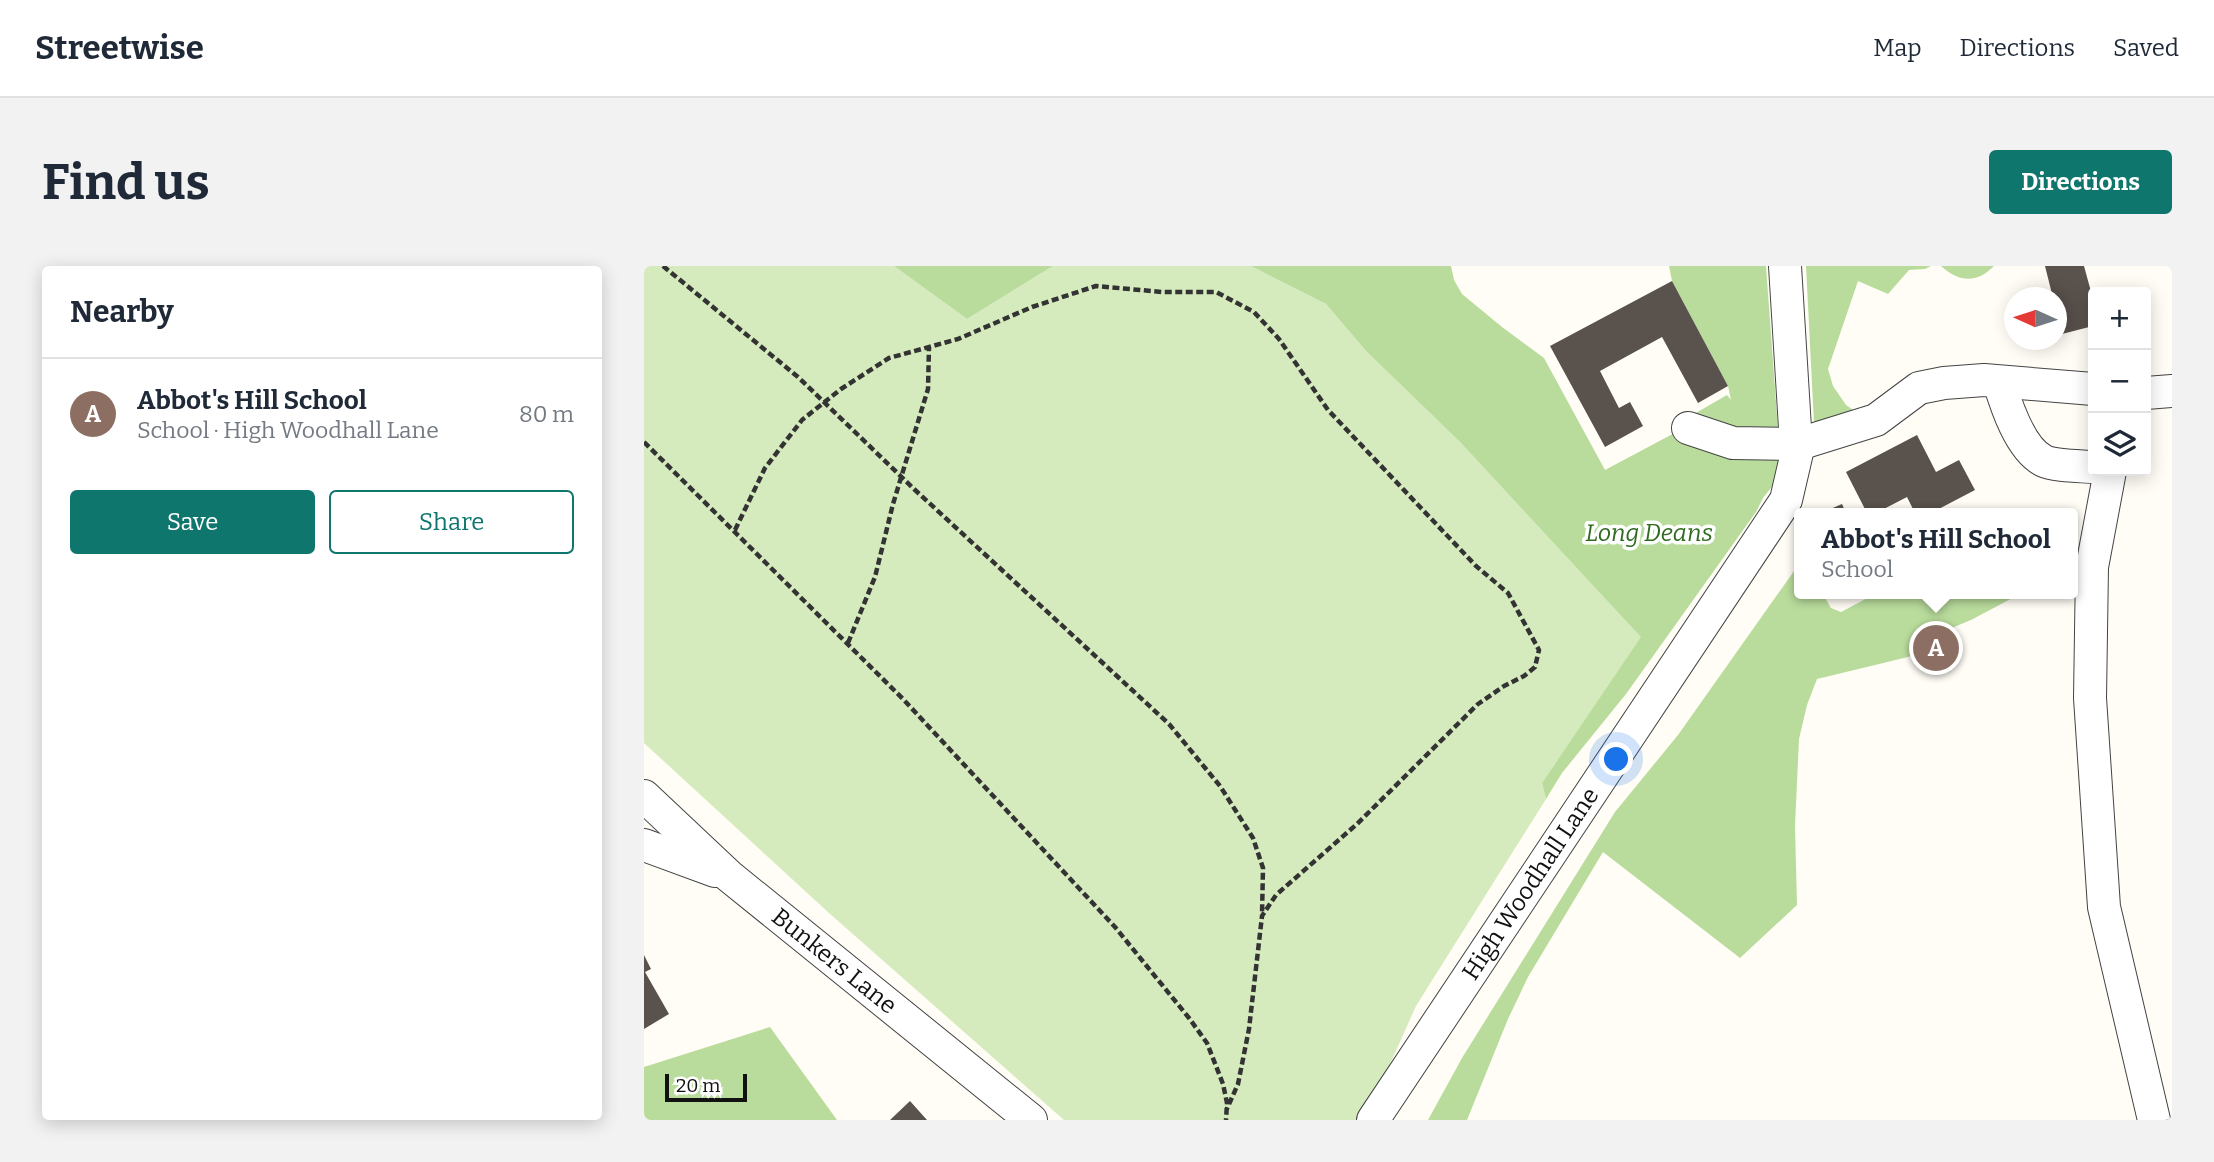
<!DOCTYPE html>
<meta charset="utf-8">
<style>
body{margin:0;font-family:Bitter,serif;background:#f2f2f3;color:#1f2937}
.controls{position:absolute;right:21px;top:21px;display:grid;overflow:hidden;border-radius:7px;box-shadow:0 4px 18px #0003}
.controls button{width:63px;height:63px;display:grid;place-items:center;padding:0;border:0;border-bottom:2px solid #e0e1e3;background:#fff;color:#1f2937;font:35px sans-serif}
.compass{position:absolute;left:1360px;top:21px;width:63px;height:63px;border-radius:50%;background:#fff;box-shadow:0 4px 18px #0003;rotate:273deg}
.scale{position:absolute;left:21px;bottom:18px;width:82px;box-sizing:border-box;padding-left:7px;border:4px solid #111;border-top:0;font-size:19px;line-height:24px;white-space:nowrap;color:#111;-webkit-text-stroke:5px #fff;paint-order:stroke}
.you{position:absolute;left:973px;top:494px;width:24px;height:24px;margin:-18px;border:5px solid #fff;border-radius:50%;background:#1a73e8;box-shadow:0 0 0 10px #1a73e833}
.badge{display:grid;place-items:center;width:46px;height:46px;border-radius:50%;background:#0f766e;color:#fff;font-size:23px;font-weight:700}
.pin{position:absolute;translate:-50% -50%;border:4px solid #fff;box-shadow:0 2px 7px #0006}
.popup{position:absolute;left:1150px;top:242px;width:284px;height:91px;box-sizing:border-box;display:grid;place-content:center;border-radius:7px;background:#fff;filter:drop-shadow(0 2px 5px #0005);font-size:23px;white-space:nowrap;color:#747a83}
.popup b{font-size:26px;color:#1f2937}
.popup::after{content:'';position:absolute;left:50%;top:100%;margin-left:-14px;border:14px solid transparent;border-top-color:#fff}
.list{margin:0;padding:0;list-style:none}
h2{display:flex;justify-content:space-between;align-items:center;height:91px;margin:0;padding:0 28px;font-size:30px}
h2 small{font-size:23px;font-weight:400;color:#747a83}
.list li{display:grid;grid-template-columns:46px 1fr auto;gap:21px;align-items:center;box-sizing:border-box;height:112px;padding:0 28px;border-top:2px solid #e0e1e3}
.list b{display:block;font-size:26px;white-space:nowrap}
.list p{margin:0;font-size:23px;white-space:nowrap;color:#747a83}
.list em{font-size:23px;font-style:normal;color:#747a83}
.actions{display:flex;gap:14px;padding:21px 28px}
.actions a{flex:1;padding:16px 0;border:2px solid #0f766e;border-radius:7px;text-align:center;font-size:24px;color:#0f766e}
.actions .main{background:#0f766e;color:#fff}
.icon{flex:none;width:38px;height:38px;fill:none;stroke:currentColor;stroke-width:2;stroke-linecap:round;stroke-linejoin:round}
.map{position:relative;flex:none;width:1528px;height:854px;overflow:hidden;border-radius:7px}
header{display:flex;align-items:center;gap:42px;box-sizing:border-box;height:98px;padding:0 35px;background:#fff;border-bottom:2px solid #e0e1e3}
header strong{font-size:33px}
nav{display:flex;gap:38px;margin-inline-start:auto;font-size:24px}
.intro{display:flex;align-items:center;justify-content:space-between;box-sizing:border-box;height:168px;padding:0 42px}
h1{margin:0;font-size:49px}
.button{padding:18px 32px;border-radius:7px;background:#0f766e;color:#fff;font-size:24px;font-weight:700}
main{display:flex;gap:42px;padding:0 42px}
aside{flex:1;background:#fff;border-radius:7px;box-shadow:0 4px 18px #0003}
.map>svg:first-child{display:block}
.green{fill:#d5ebbd}
.forest{fill:#b9dc9c}
.building{fill:#5a524d}
.lines{fill:none;stroke-linecap:round;stroke-linejoin:round}
.minor-casing{stroke:#444;stroke-width:34}
.path{stroke:#333;stroke-width:4.5;stroke-dasharray:7 3.5;stroke-linecap:butt}
.minor{stroke:#fff;stroke-width:32}
.labels{text-anchor:middle;dominant-baseline:central;stroke-width:7;stroke-linejoin:round;paint-order:stroke}
.park-label{font-size:24px;font-style:italic;fill:#2f6b1f;stroke:#fff}
.street-label{font-size:24px;fill:#111;stroke:#fff}
</style>
<header>
<strong>Streetwise</strong>
<nav><a>Map</a><a>Directions</a><a>Saved</a></nav>
</header>
<div class="intro"><h1>Find us</h1><a class="button">Directions</a></div>
<main>
<aside>
<h2>Nearby<small></small></h2>
<ul class="list">
<li><span class="badge" style="background:#8d6e63">A</span><div><b>Abbot's Hill School</b><p>School · High Woodhall Lane</p></div><em>80 m</em></li>
</ul>
<div class="actions"><a class="main">Save</a><a>Share</a></div>
</aside>
<div class="map">
<svg width="1528" height="854" viewBox="0 0 1528 854">
<rect width="100%" height="100%" fill="#fffdf5"/>
<path class="green" d="M 0,0 L 250,0 L 323,53 L 409,0 L 607,0 L 682,38 L 722,85 L 817,177 L 998,371 L 898,517 L 902,533 L 772,740 L 721,854 L 420,854 L 185,647 L 0,477 Z"/>
<path class="forest" d="M 250,0 L 409,0 L 323,53 Z
M 607,0 L 807,0 L 810,14 L 818,28 L 858,61 L 900,92 L 961,204 L 1038,163 L 1150,193 L 1119,232 L 1112,246 L 982,428 L 918,507 L 902,533 L 898,517 L 997,371 L 817,177 L 722,85 L 682,38 Z
M 1025,0 L 1122,0 L 1134,164 L 1092,164 L 1050,148 L 1083,129 L 1087,134 L 1084,120 L 1028,15 Z
M 1162,0 L 1287,0 L 1281,3 L 1265,4 L 1244,28 L 1214,15 L 1184,103 L 1189,120 L 1202,139 L 1218,150 L 1170,157 Z
M 1297,0 L 1350,0 C 1332,18 1315,16 1297,0 Z
M 1155,298 L 1156,328 L 1179,328 L 1187,342 L 1197,346 L 1231,328 L 1376,328 L 1327,354 L 1291,369 L 1279,385 L 1264,391 L 1173,413 L 1163,439 L 1155,473 L 1151,560 L 1153,639 L 1096,692 L 959,586 L 884,711 L 864,753 L 823,854 L 784,854 L 818,792 L 971,546 L 1034,469 Z
M 126,761 L 193,854 L 0,854 L 0,801 Z"/>
<path class="building" d="M 1401,0 L 1440,0 L 1449,33 L 1449,60 L 1418,68 L 1412,46 L 1412,32 L 1409,32 Z
M 1028,15 L 1084,120 L 1054,137 L 1018,71 L 956,105 L 975,142 L 986,136 L 999,160 L 961,181 L 906,80 Z
M 1273,169 L 1292,206 L 1315,194 L 1331,224 L 1287,247 L 1271,247 L 1263,231 L 1232,247 L 1223,247 L 1202,206 Z
M 1198,238 L 1202,247 L 1177,247 Z
M 0,689 L 7,703 L 1,706 L 25,748 L 0,763 Z
M 266,835 L 283,854 L 246,854 Z"/>
<g class="lines">
<g class="minor-casing">
<g id="minor">
<path d="M 1355,116 C 1362,139 1376,183 1400,195 C 1410,200 1437,200 1449,201"/>
<path d="M 1502,127 L 1528,125"/>
<path d="M 1044,162 L 1089,177 L 1155,178 L 1232,154 L 1275,122 L 1300,117 L 1340,114 L 1449,123"/>
<path d="M 1466,205 L 1448,301 L 1446,432 L 1460,641 L 1510,854"/>
<path id="s1" d="M 0,530 L 85,610 L 387,854"/>
<path d="M 0,579 L 71,605"/>
<path id="s2" d="M 729,854 L 1142,234 L 1155,178 L 1151,162 L 1141,0"/>
</g>
</g>
<path class="path" d="M 19,0 L 154,111 L 270,223 L 525,458 L 576,520 L 609,572 L 619,602 L 618,649
M 0,176 L 259,433 L 471,661 L 545,752 L 563,777 L 579,818 L 583,837 L 582,854
M 91,264 L 121,202 L 158,154 L 197,123 L 245,92 L 314,73 L 388,41 L 452,20 L 518,26 L 572,26 L 610,46 L 635,73 L 684,144 L 832,300 L 864,327 L 895,384 L 891,401 L 880,410 L 860,420 L 834,438 L 713,558 L 632,629 L 618,650 L 605,763 L 594,818 L 582,845
M 204,377 L 231,311 L 249,238 L 284,123 L 285,81"/>
<use href="#minor" class="minor"/>
</g>
<g class="labels">
<g class="park-label">
<text x="1005" y="267">Long Deans</text>
</g>
<g class="street-label">
<text stroke="none"><textPath href="#s2" startOffset="284">High Woodhall Lane</textPath></text>
<text stroke="none"><textPath href="#s1" startOffset="252">Bunkers Lane</textPath></text>
</g>
</g>
</svg>
<div class="controls">
<button>+</button>
<button>−</button>
<button><svg class="icon" aria-label="layers" viewBox="0 0 24 24"><path d="M12 4l9 5-9 5-9-5zM3 14l9 5 9-5"/></svg></button>
</div>
<svg class="compass" viewBox="-18 -18 36 36"><path d="M0-13l5 13h-10z" fill="#e53935"/><path d="M0 13l5-13h-10z" fill="#747a83"/></svg>
<div class="scale">20 m</div>
<div class="you"></div>
<div class="pin badge" style="left:1292px;top:382px;background:#8d6e63">A</div>
<div class="popup"><b>Abbot's Hill School</b>School</div>
</div>
</main>
